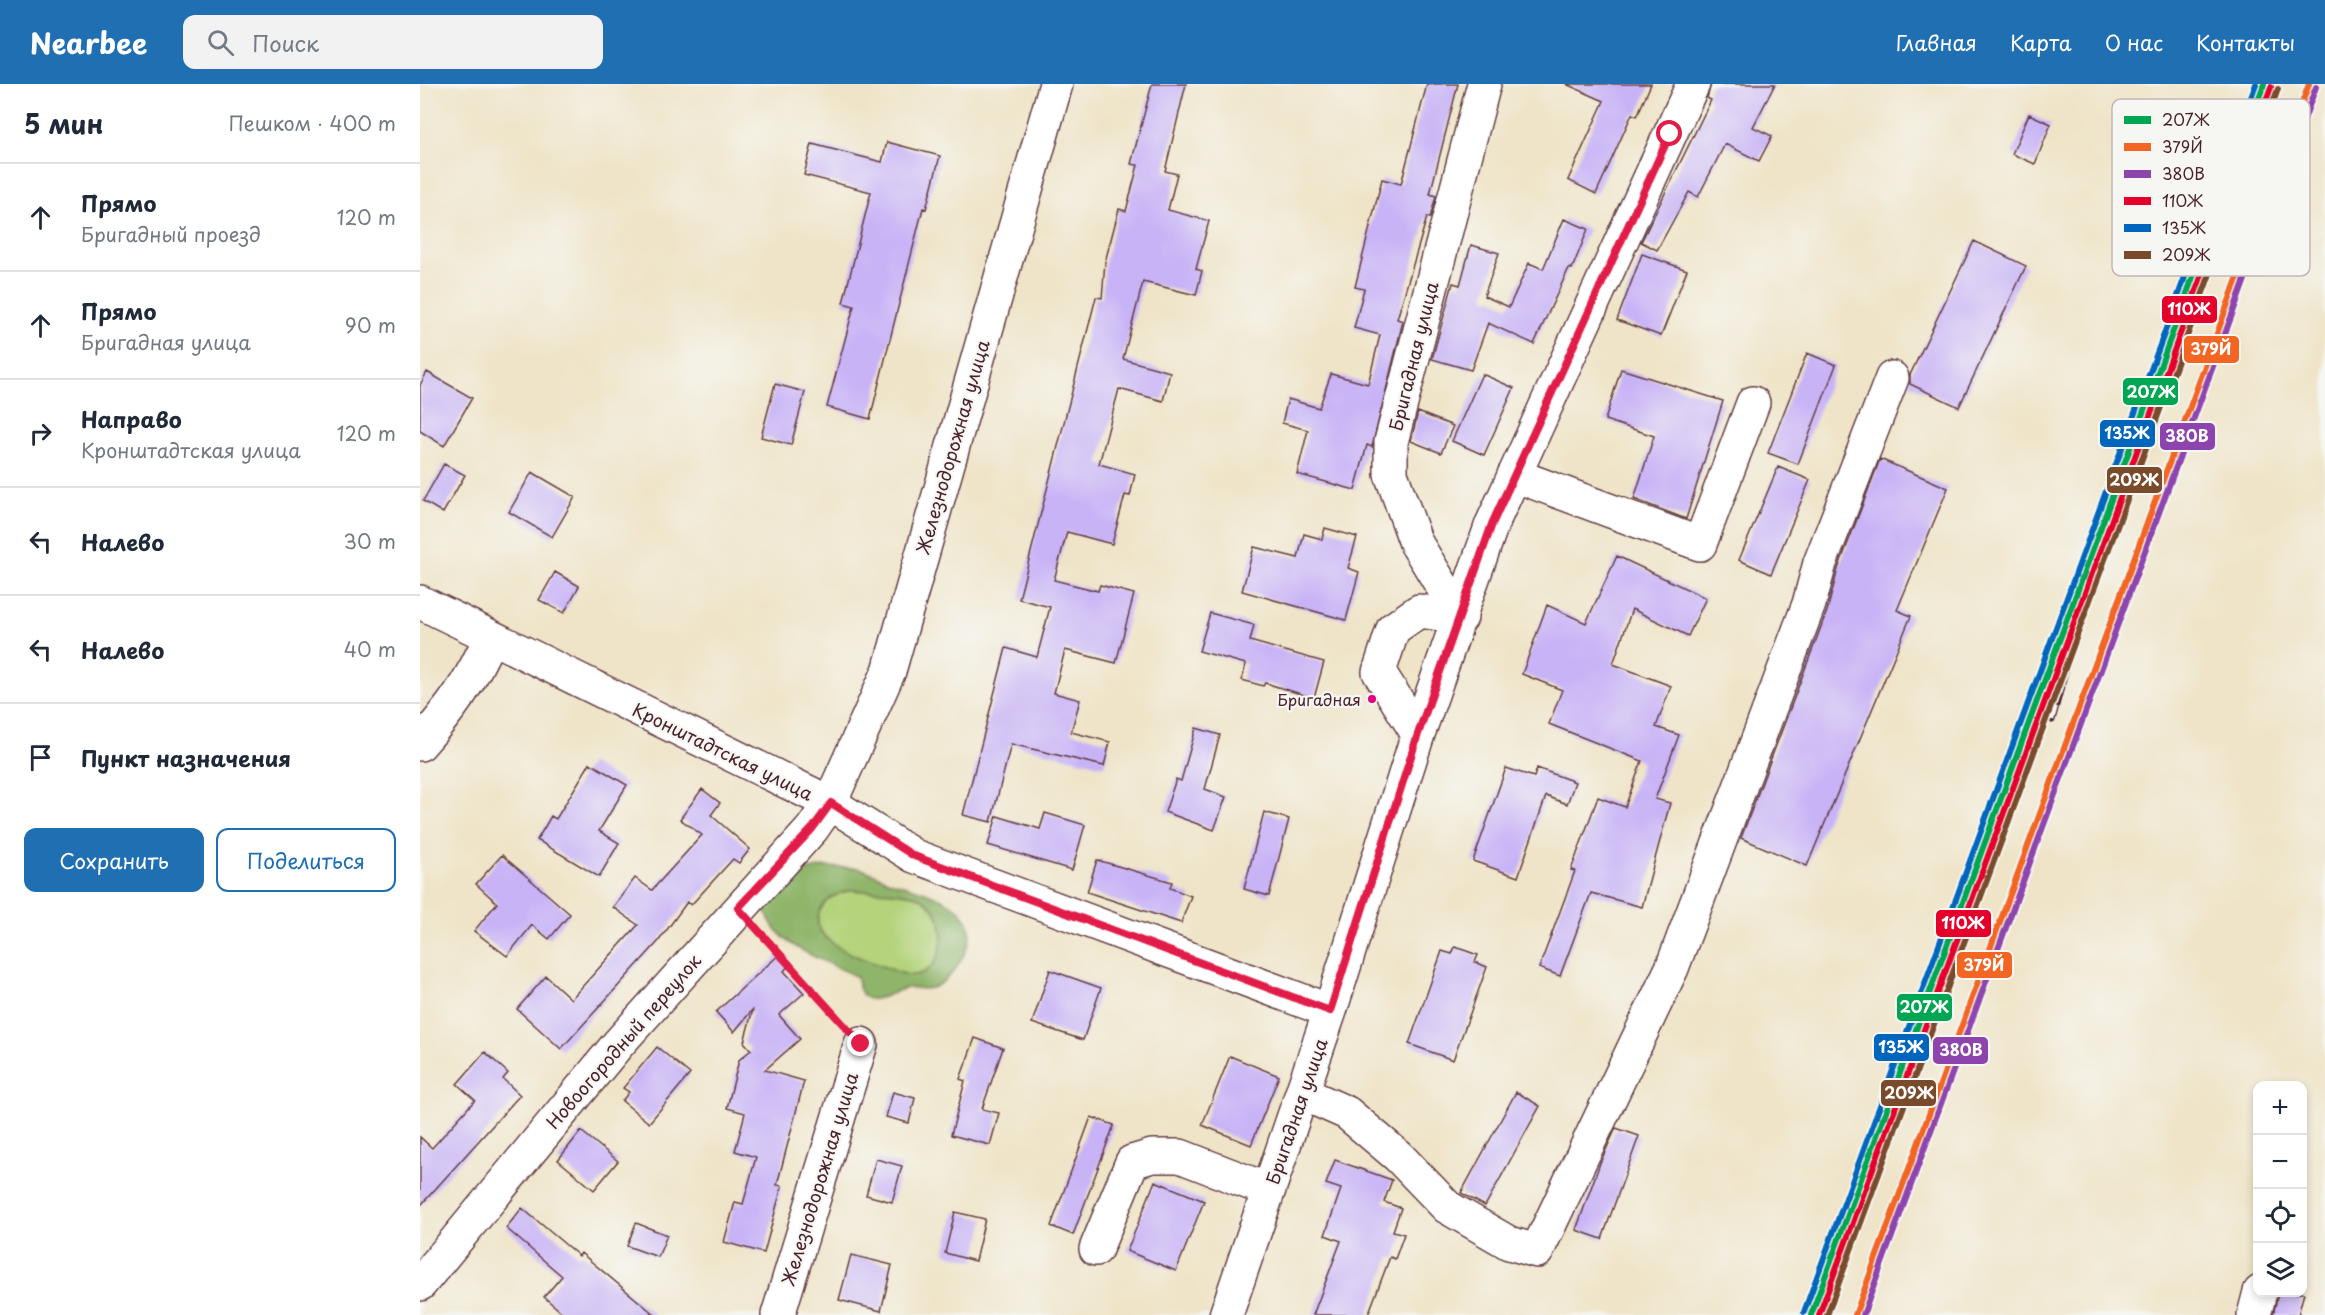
<!DOCTYPE html>
<html lang="ru">
<meta charset="utf-8">
<style>
body{margin:0;font-family:"Playpen Sans",sans-serif;background:#f2f2f3;color:#1f2937}
.controls{position:absolute;right:18px;bottom:18px;display:grid;overflow:hidden;border-radius:12px;box-shadow:0 3px 9px #0003}
.controls button{width:54px;height:54px;display:grid;place-items:center;padding:0;border:0;border-bottom:2px solid #e0e1e3;background:#fff;color:#1f2937;font:30px sans-serif}
.stop{position:absolute;width:18px;height:18px;margin:-14px;border:4px solid #e11d48;border-radius:50%;background:#fff}
.stop.end{background:#e11d48;border-color:#fff;box-shadow:0 2px 6px #0008}
.list{margin:0;padding:0;list-style:none}
h2{display:flex;justify-content:space-between;align-items:center;height:78px;margin:0;padding:0 24px;font-size:26px}
h2 small{font-size:20px;font-weight:400;color:#747a83}
.list li{display:grid;grid-template-columns:39px 1fr auto;gap:18px;align-items:center;box-sizing:border-box;height:108px;padding:0 24px;border-top:2px solid #e0e1e3}
.list b{display:block;font-size:22px;white-space:nowrap}
.list p{margin:0;font-size:20px;white-space:nowrap;color:#747a83}
.list em{font-size:20px;font-style:normal;color:#747a83}
.actions{display:flex;gap:12px;padding:18px 24px}
.actions a{flex:1;padding:14px 0;border:2px solid #1f6fb2;border-radius:12px;text-align:center;font-size:21px;color:#1f6fb2}
.actions .main{background:#1f6fb2;color:#fff}
.icon{flex:none;width:33px;height:33px;fill:none;stroke:currentColor;stroke-width:2;stroke-linecap:round;stroke-linejoin:round}
.map{position:relative;flex:none;width:1905px;height:1231px;overflow:hidden}
header{display:flex;align-items:center;gap:36px;box-sizing:border-box;height:84px;padding:0 30px;background:#1f6fb2;color:#fff}
header strong{font-size:28px}
nav{display:flex;gap:33px;margin-inline-start:auto;font-size:21px}
.search{width:420px;height:54px;background:#f2f2f3;display:flex;align-items:center;gap:15px;box-sizing:border-box;padding:0 21px;border-radius:12px;color:#747a83;font-size:22px}
main{display:flex}
aside{flex:1;background:#fff}
.map>svg:first-child{display:block}
.green{fill:#b4d37a;stroke:#7f7952;stroke-width:1.5}
.forest{fill:#8fb56a;stroke:#6c6a4a;stroke-width:1.5;fill-rule:evenodd}
.building{fill:#c8b3f6}
.lines{fill:none;stroke-linecap:round;stroke-linejoin:round}
.minor-casing{stroke:#633d43;stroke-width:36}
.path{stroke:#633d43;stroke-width:4;stroke-dasharray:1.5 4.5;stroke-linecap:butt}
.minor{stroke:#fff;stroke-width:33}
.rail-casing{stroke:#4a1f2b;stroke-width:7}
.rail{stroke:#f6f6f2;stroke-width:4.5;stroke-dasharray:14;stroke-linecap:butt}
.rail-1-casing{stroke:#f6f6f2;stroke-width:10}
.rail-2-casing{stroke:#f6f6f2;stroke-width:10}
.rail-3-casing{stroke:#f6f6f2;stroke-width:10}
.rail-4-casing{stroke:#f6f6f2;stroke-width:10}
.rail-5-casing{stroke:#f6f6f2;stroke-width:10}
.rail-6-casing{stroke:#f6f6f2;stroke-width:10}
.rail-1{stroke:#00a651;stroke-width:6}
.rail-2{stroke:#f26522;stroke-width:6}
.rail-3{stroke:#8e44ad;stroke-width:6}
.rail-4{stroke:#e4002b;stroke-width:6}
.rail-5{stroke:#0065bd;stroke-width:6}
.rail-6{stroke:#7a4b2a;stroke-width:6}
.route{stroke:#e11d48;stroke-width:8}
.bus-dot{fill:#e5007d;stroke:#f6f6f2;stroke-width:2}
.labels{text-anchor:middle;dominant-baseline:central;stroke-width:4.5;stroke-linejoin:round;paint-order:stroke}
.bus-label{font-size:16px;fill:#4a1f2b;stroke:#f6f6f2;text-anchor:end}
.street-label{font-size:18px;fill:#4a1f2b;stroke:#f6f6f2}
.key{fill:#f6f6f2;stroke:#c2b6b6;stroke-width:1.5}
.key-label{font-size:16px;fill:#4a1f2b}
.line-badge{stroke:#f6f6f2;stroke-width:2}
.badge-label{font-size:16px;text-anchor:middle;font-weight:bold;fill:#fff}
</style>
<header>
<strong>Nearbee</strong>
<div class="search"><svg class="icon" aria-label="search" viewBox="0 0 24 24"><circle cx="10" cy="10" r="6"/><path d="M15 15l6 6"/></svg>Поиск</div>
<nav><a>Главная</a><a>Карта</a><a>О нас</a><a>Контакты</a></nav>
</header>
<main>
<aside>
<h2>5 мин<small>Пешком · 400 m</small></h2>
<ul class="list">
<li><svg class="icon" aria-label="ahead" viewBox="0 0 24 24"><path d="M12 20V5M6 11l6-6 6 6"/></svg><div><b>Прямо</b><p>Бригадный проезд</p></div><em>120 m</em></li>
<li><svg class="icon" aria-label="ahead" viewBox="0 0 24 24"><path d="M12 20V5M6 11l6-6 6 6"/></svg><div><b>Прямо</b><p>Бригадная улица</p></div><em>90 m</em></li>
<li><svg class="icon" aria-label="right" viewBox="0 0 24 24"><path d="M7 20v-9h11M14 6l5 5-5 5"/></svg><div><b>Направо</b><p>Кронштадтская улица</p></div><em>120 m</em></li>
<li><svg class="icon" aria-label="left" viewBox="0 0 24 24"><path d="M17 20v-9H6M10 6l-5 5 5 5"/></svg><div><b>Налево</b></div><em>30 m</em></li>
<li><svg class="icon" aria-label="left" viewBox="0 0 24 24"><path d="M17 20v-9H6M10 6l-5 5 5 5"/></svg><div><b>Налево</b></div><em>40 m</em></li>
<li><svg class="icon" aria-label="arrive" viewBox="0 0 24 24"><path d="M6 21V4h12l-3 4 3 4H6"/></svg><div><b>Пункт назначения</b></div></li>
</ul>
<div class="actions"><a class="main">Сохранить</a><a>Поделиться</a></div>
</aside>
<div class="map">
<svg width="1905" height="1231" viewBox="0 0 1905 1231">
<rect width="100%" height="100%" fill="#f6f6f2"/>
<filter id="ink" filterUnits="userSpaceOnUse"><feTurbulence type="fractalNoise" baseFrequency=".0167" numOctaves="2"/><feDisplacementMap in="SourceGraphic" scale="12" xChannelSelector="R" yChannelSelector="G"/><feConvolveMatrix kernelMatrix="1 2 1 2 8 2 1 2 1" color-interpolation-filters="sRGB"/></filter>
<filter id="wash" filterUnits="userSpaceOnUse"><feTurbulence type="fractalNoise" baseFrequency=".008" numOctaves="4" result="noise"/><feDisplacementMap in="SourceGraphic" scale="24" xChannelSelector="R" yChannelSelector="G"/><feGaussianBlur stdDeviation="1.35" result="paint"/><feColorMatrix in="noise" values="0 0 0 0 0 0 0 0 0 0 0 0 0 0 0 0 0 1.4 0 .05"/><feComposite in="paint" operator="in"/></filter>
<g filter="url(#wash)">
<rect width="100%" height="100%" fill="#efe4c8"/>
<path class="green" d="M 430,806 C 449,808 483,806 499,813 C 538,830 525,907 478,888 C 456,879 387,861 399,829 C 405,814 416,810 430,806 Z"/>
<path class="forest" d="M 404,783 C 414,784 425,783 436,784 C 447,785 459,793 470,797 C 501,807 567,820 546,866 C 539,881 530,896 514,903 C 503,908 493,901 483,905 C 459,914 441,927 437,893 C 402,874 354,864 344,821 L 372,790 ZM 431,806 C 449,808 483,806 499,813 C 538,831 524,907 478,888 C 456,879 387,861 399,829 C 405,814 416,810 431,806 Z"/>
<g id="blocks">
<path class="building" d="M 732,0 L 766,0 L 745,87 L 757,90 L 748,126 L 789,137 L 776,185 L 782,187 L 776,211 L 723,198 L 703,275 L 750,288 L 743,317 L 699,305 L 679,380 L 715,390 L 710,412 L 705,411 L 692,460 L 647,448 L 634,496 L 678,507 L 680,501 L 714,510 L 696,579 L 645,566 L 634,609 L 660,616 L 651,648 L 690,658 L 684,682 L 591,660 L 571,738 L 543,731 L 586,564 L 617,573 L 630,523 L 599,515 L 676,213 L 682,214 L 685,178 L 699,125 L 706,127 L 718,81 L 711,80 Z
M 1007,0 L 1038,0 L 1010,110 L 1016,112 L 1010,134 L 1007,133 L 977,235 L 983,237 L 952,363 L 947,361 L 935,406 L 877,390 L 888,346 L 862,339 L 868,315 L 899,324 L 911,290 L 948,300 L 960,251 L 934,244 L 944,205 L 935,203 L 962,95 L 981,100 Z
M 1146,0 L 1231,0 L 1217,32 L 1212,30 L 1176,110 L 1148,96 L 1184,17 Z
M 1291,0 L 1355,0 L 1333,43 L 1352,52 L 1339,77 L 1305,60 L 1278,113 L 1269,108 L 1237,166 L 1221,158 L 1291,16 L 1287,14 Z
M 1609,30 L 1631,40 L 1615,80 L 1592,70 Z
M 467,58 L 520,72 L 506,125 L 503,124 L 450,335 L 407,323 L 434,222 L 423,219 L 451,108 L 384,91 L 392,60 L 462,78 Z
M 1144,135 L 1168,145 L 1152,185 L 1149,184 L 1114,260 L 1068,239 L 1051,286 L 1012,275 L 1033,199 L 1040,201 L 1051,161 L 1079,169 L 1064,212 L 1089,223 L 1109,179 L 1123,185 Z
M 1554,157 L 1606,182 L 1539,323 L 1490,300 L 1490,291 Z
M 1222,170 L 1267,186 L 1241,252 L 1197,236 Z
M 1387,269 L 1416,281 L 1378,380 L 1348,369 Z
M 1201,285 L 1303,317 L 1266,435 L 1214,415 L 1234,352 L 1185,336 Z
M 7,288 L 52,314 L 24,362 L 0,347 L 0,301 Z
M 1062,290 L 1094,304 L 1064,371 L 1032,357 Z
M 355,300 L 385,308 L 371,361 L 341,353 Z
M 998,328 L 1033,342 L 1021,369 L 991,357 Z
M 1460,375 L 1528,404 L 1477,526 L 1491,532 L 1387,782 L 1321,754 L 1407,527 L 1418,485 Z
M 24,380 L 45,391 L 23,429 L 3,417 Z
M 1358,383 L 1390,396 L 1351,490 L 1319,476 Z
M 112,388 L 155,413 L 132,453 L 89,428 Z
M 905,444 L 937,453 L 928,484 L 939,488 L 926,536 L 822,507 L 834,463 L 878,474 L 884,450 L 902,455 Z
M 1197,472 L 1286,514 L 1268,552 L 1212,525 L 1193,580 L 1251,602 L 1236,643 L 1259,651 L 1235,715 L 1250,719 L 1222,823 L 1171,809 L 1140,892 L 1119,884 L 1155,787 L 1151,786 L 1178,713 L 1205,723 L 1222,677 L 1129,640 L 1142,606 L 1102,590 L 1127,521 L 1166,539 Z
M 135,488 L 159,502 L 144,529 L 119,516 Z
M 790,529 L 834,541 L 830,557 L 904,578 L 894,614 L 845,599 L 843,602 L 822,596 L 826,580 L 779,567 Z
M 776,644 L 800,651 L 785,705 L 806,713 L 794,746 L 745,728 L 756,695 L 761,697 Z
M 170,679 L 207,701 L 179,747 L 199,759 L 179,793 L 117,756 L 131,732 L 136,735 Z
M 1086,684 L 1114,693 L 1117,684 L 1155,698 L 1147,720 L 1126,712 L 1098,793 L 1053,777 Z
M 282,705 L 300,719 L 291,731 L 330,765 L 319,779 L 313,775 L 271,821 L 267,818 L 238,858 L 141,965 L 97,925 L 126,892 L 151,915 L 218,841 L 193,823 L 215,794 L 232,806 L 282,751 L 260,735 Z
M 844,728 L 869,735 L 849,812 L 824,805 Z
M 625,729 L 665,741 L 652,786 L 568,761 L 577,732 L 620,745 Z
M 82,771 L 150,830 L 129,855 L 112,841 L 87,872 L 54,847 L 77,819 L 56,800 Z
M 677,776 L 752,798 L 750,804 L 771,812 L 761,839 L 667,808 Z
M 1035,863 L 1058,871 L 1055,878 L 1067,883 L 1033,976 L 989,960 L 1022,867 L 1032,870 Z
M 361,869 L 371,879 L 364,887 L 384,909 L 359,931 L 380,955 L 345,986 L 384,997 L 357,1101 L 362,1102 L 344,1169 L 304,1158 L 315,1118 L 323,1120 L 336,1073 L 315,1067 L 325,1029 L 307,1024 L 319,976 L 331,966 L 324,958 L 333,925 L 314,948 L 296,928 Z
M 630,886 L 681,904 L 663,956 L 612,939 Z
M 555,954 L 583,964 L 562,1025 L 579,1029 L 570,1061 L 531,1051 L 545,997 L 540,995 Z
M 237,963 L 270,990 L 229,1039 L 202,1017 L 209,1008 L 203,1004 Z
M 65,968 L 88,989 L 83,995 L 100,1011 L 0,1122 L 0,1053 L 12,1064 L 55,1016 L 37,1000 Z
M 810,972 L 859,992 L 831,1061 L 782,1041 Z
M 473,1008 L 495,1014 L 489,1039 L 466,1033 Z
M 1096,1008 L 1120,1022 L 1065,1122 L 1041,1109 Z
M 671,1033 L 694,1041 L 653,1151 L 631,1142 Z
M 1196,1044 L 1219,1052 L 1182,1155 L 1156,1146 L 1180,1079 Z
M 161,1047 L 198,1077 L 174,1106 L 138,1076 Z
M 456,1075 L 482,1082 L 472,1118 L 446,1111 Z
M 915,1076 L 972,1096 L 964,1118 L 981,1124 L 973,1147 L 984,1150 L 975,1175 L 970,1173 L 948,1231 L 893,1231 L 921,1157 L 905,1151 L 921,1105 L 906,1100 Z
M 735,1097 L 784,1117 L 756,1187 L 707,1167 Z
M 102,1124 L 159,1172 L 161,1169 L 235,1231 L 145,1231 L 124,1213 L 142,1192 L 86,1144 Z
M 535,1128 L 565,1135 L 555,1177 L 525,1169 Z
M 216,1139 L 247,1151 L 238,1173 L 207,1162 Z
M 431,1171 L 472,1181 L 461,1227 L 419,1216 Z
M 1858,1209 L 1884,1209 L 1878,1231 L 1853,1231 Z"/>
</g>
</g>
<g filter="url(#ink)">
<use href="#blocks" fill-opacity="0" stroke="#633d43" stroke-width="1.5"/>
<g class="lines">
<g class="minor-casing">
<path id="minor" d="M 1094,391 L 1280,460 L 1333,319
M 0,518 L 410,719 L 494,772 L 910,927
M 1041,533 L 996,459 L 971,390 L 971,358 L 1064,0
M 998,650 L 959,588 L 973,545 L 999,527 L 1041,533
M 0,660 C 31,625 51,598 70,554
M 882,1009 L 927,1029 L 979,1073 L 1027,1123 L 1089,1159 L 1117,1167 L 1252,884 L 1389,520 L 1400,479 L 1472,294
M 676,1165 L 712,1078 L 732,1072 L 760,1072 L 848,1106
M 0,1200 L 199,959 L 392,745 L 410,719 L 469,587 L 636,0
M 358,1231 L 441,960
M 806,1231 L 910,927 L 998,650 L 1072,440 L 1273,0
M 1834,1231 L 1840,1208"/>
</g>
<path class="path" d="M 339,847 L 420,937"/>
<use href="#minor" class="minor"/>
<g class="rail-casing">
<path id="rail" d="M 1632,636 L 1691,419"/>
</g>
<use href="#rail" class="rail"/>
<g class="rail-1-casing">
<path id="rail-1" d="M 1391,1231 L 1844,0"/>
</g>
<g class="rail-2-casing">
<path id="rail-2" d="M 1435,1231 L 1889,0"/>
</g>
<g class="rail-3-casing">
<path id="rail-3" d="M 1443,1231 L 1896,3"/>
</g>
<g class="rail-4-casing">
<path id="rail-4" d="M 1399,1231 L 1851,3"/>
</g>
<g class="rail-5-casing">
<path id="rail-5" d="M 1384,1228 L 1836,0"/>
</g>
<g class="rail-6-casing">
<path id="rail-6" d="M 1407,1231 L 1858,5"/>
</g>
<use href="#rail-1" class="rail-1"/>
<use href="#rail-2" class="rail-2"/>
<use href="#rail-3" class="rail-3"/>
<use href="#rail-4" class="rail-4"/>
<use href="#rail-5" class="rail-5"/>
<use href="#rail-6" class="rail-6"/>
</g>
</g>
<g class="lines" filter="url(#ink)">
<path class="route" d="M 441,960 L 318,824 L 392,745 L 411,719 L 494,772 L 910,927 L 998,650 L 1072,440 L 1250,50"/>
</g>
<circle class="bus-dot" cx="952" cy="615" r="5"/>
<g class="labels">
<g class="bus-label">
<text x="941" y="615">Бригадная</text>
</g>
<g class="street-label">
<text transform="translate(993 272) rotate(-76)">Бригадная улица</text>
<text transform="translate(532 363) rotate(-74)">Железнодорожная улица</text>
<text transform="translate(303 667) rotate(26)">Кронштадтская улица</text>
<text transform="translate(203 957) rotate(-49)">Новоогородный переулок</text>
<text transform="translate(876 1027) rotate(-71)">Бригадная улица</text>
<text transform="translate(399 1095) rotate(-73)">Железнодорожная улица</text>
</g>
</g>
<rect x="1692" y="15" width="198" height="177" rx="9" class="key"/>
<rect x="1704" y="32" width="27" height="8" fill="#00a651"/>
<rect x="1704" y="59" width="27" height="8" fill="#f26522"/>
<rect x="1704" y="86" width="27" height="8" fill="#8e44ad"/>
<rect x="1704" y="113" width="27" height="8" fill="#e4002b"/>
<rect x="1704" y="140" width="27" height="8" fill="#0065bd"/>
<rect x="1704" y="167" width="27" height="8" fill="#7a4b2a"/>
<g class="key-label">
<text x="1742" y="42">207Ж</text>
<text x="1742" y="69">379Й</text>
<text x="1742" y="96">380В</text>
<text x="1742" y="123">110Ж</text>
<text x="1742" y="150">135Ж</text>
<text x="1742" y="177">209Ж</text>
</g>
<g class="line-badge">
<rect x="1741" y="211" width="57" height="29" rx="6" fill="#e4002b"/>
<rect x="1763" y="251" width="57" height="29" rx="6" fill="#f26522"/>
<rect x="1702" y="293" width="57" height="29" rx="6" fill="#00a651"/>
<rect x="1679" y="335" width="57" height="29" rx="6" fill="#0065bd"/>
<rect x="1739" y="338" width="57" height="29" rx="6" fill="#8e44ad"/>
<rect x="1686" y="382" width="57" height="28" rx="6" fill="#7a4b2a"/>
<rect x="1515" y="825" width="57" height="29" rx="6" fill="#e4002b"/>
<rect x="1536" y="867" width="57" height="28" rx="6" fill="#f26522"/>
<rect x="1476" y="909" width="57" height="29" rx="6" fill="#00a651"/>
<rect x="1453" y="949" width="57" height="29" rx="6" fill="#0065bd"/>
<rect x="1512" y="952" width="57" height="29" rx="6" fill="#8e44ad"/>
<rect x="1460" y="995" width="57" height="28" rx="6" fill="#7a4b2a"/>
</g>
<g class="badge-label">
<text x="1769" y="231">110Ж</text>
<text x="1791" y="271">379Й</text>
<text x="1731" y="314">207Ж</text>
<text x="1707" y="355">135Ж</text>
<text x="1767" y="358">380В</text>
<text x="1714" y="402">209Ж</text>
<text x="1543" y="845">110Ж</text>
<text x="1564" y="887">379Й</text>
<text x="1504" y="929">207Ж</text>
<text x="1481" y="969">135Ж</text>
<text x="1541" y="972">380В</text>
<text x="1489" y="1015">209Ж</text>
</g>
</svg>
<div class="controls">
<button>+</button>
<button>−</button>
<button><svg class="icon" aria-label="locate" viewBox="0 0 24 24"><circle cx="12" cy="12" r="6"/><path d="M12 2v4M12 18v4M2 12h4M18 12h4"/></svg></button>
<button><svg class="icon" aria-label="layers" viewBox="0 0 24 24"><path d="M12 4l9 5-9 5-9-5zM3 14l9 5 9-5"/></svg></button>
</div>
<div class="stop" style="left:1250px;top:50px"></div>
<div class="stop end" style="left:441px;top:960px"></div>
</div>
</main>
